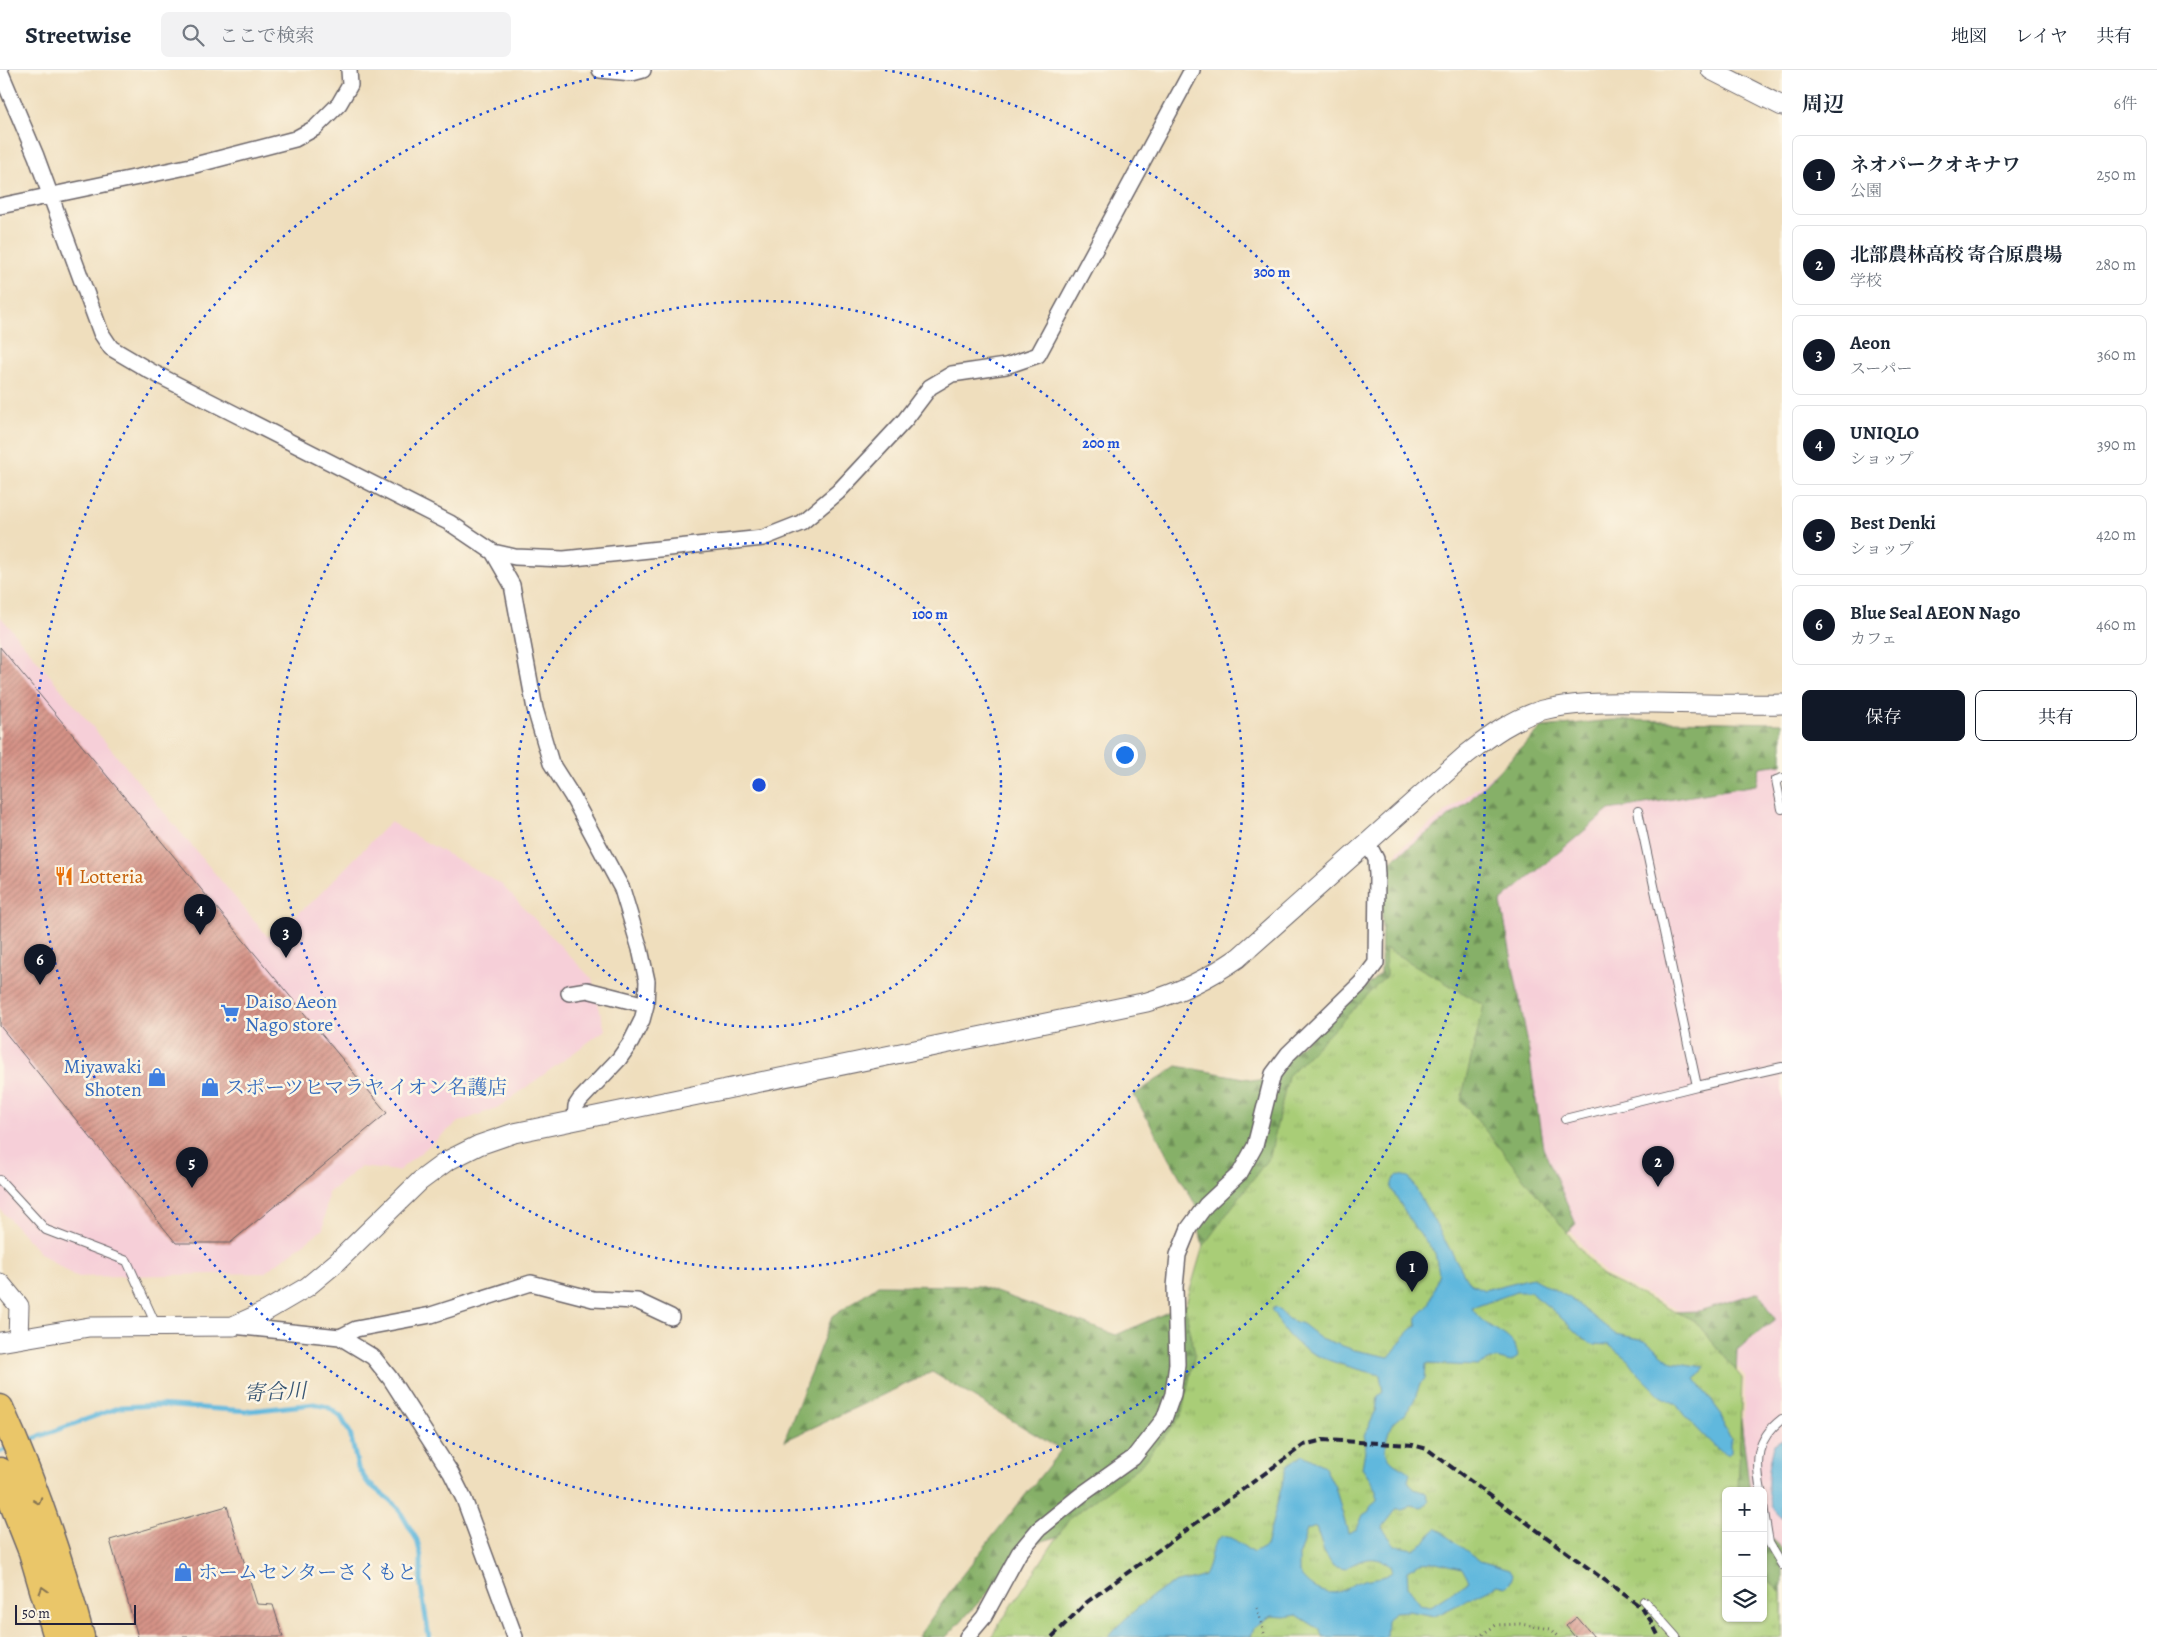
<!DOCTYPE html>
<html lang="ja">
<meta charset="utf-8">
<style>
body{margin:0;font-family:Alegreya,"Noto Serif JP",serif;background:#f2f2f3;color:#1f2937}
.controls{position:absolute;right:15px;bottom:15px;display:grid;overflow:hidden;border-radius:8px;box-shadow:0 1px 4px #0004}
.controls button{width:45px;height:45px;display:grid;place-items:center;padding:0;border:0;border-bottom:1px solid #e0e1e3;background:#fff;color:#1f2937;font:25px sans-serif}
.scale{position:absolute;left:15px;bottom:12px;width:121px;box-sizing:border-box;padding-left:5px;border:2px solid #22223b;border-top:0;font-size:14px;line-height:18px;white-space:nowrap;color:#22223b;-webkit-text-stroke:4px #fcf5e5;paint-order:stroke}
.you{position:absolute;left:1124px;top:684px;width:18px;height:18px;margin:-12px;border:4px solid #fff;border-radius:50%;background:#1a73e8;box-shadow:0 0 0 8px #1a73e833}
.badge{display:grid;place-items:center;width:32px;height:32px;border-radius:50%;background:#111827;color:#fff;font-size:16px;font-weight:700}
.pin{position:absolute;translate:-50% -41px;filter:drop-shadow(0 1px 2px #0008)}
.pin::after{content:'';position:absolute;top:26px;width:18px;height:15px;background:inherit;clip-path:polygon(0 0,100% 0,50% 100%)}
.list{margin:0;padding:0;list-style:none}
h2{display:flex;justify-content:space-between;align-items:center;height:65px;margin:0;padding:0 20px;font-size:21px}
h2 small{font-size:16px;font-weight:400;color:#747a83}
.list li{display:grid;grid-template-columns:32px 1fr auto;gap:15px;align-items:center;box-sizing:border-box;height:80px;margin:0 10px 10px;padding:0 10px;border:1px solid #e0e1e3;border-radius:8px}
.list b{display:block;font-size:19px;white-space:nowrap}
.list p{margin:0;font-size:16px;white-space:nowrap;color:#747a83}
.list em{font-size:16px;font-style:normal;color:#747a83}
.actions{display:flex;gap:10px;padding:15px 20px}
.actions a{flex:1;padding:11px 0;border:1px solid #111827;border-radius:8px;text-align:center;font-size:18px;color:#111827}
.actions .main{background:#111827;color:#fff}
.icon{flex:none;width:28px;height:28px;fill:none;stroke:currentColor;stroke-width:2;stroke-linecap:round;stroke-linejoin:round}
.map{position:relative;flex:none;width:1782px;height:1567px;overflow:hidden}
header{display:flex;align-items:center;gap:30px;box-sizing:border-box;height:70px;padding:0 25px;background:#fff;border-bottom:1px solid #e0e1e3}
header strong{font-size:24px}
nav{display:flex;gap:28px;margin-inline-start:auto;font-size:18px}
.search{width:350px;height:45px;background:#f2f2f3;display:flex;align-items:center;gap:12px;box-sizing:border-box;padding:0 18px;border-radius:8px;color:#747a83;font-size:19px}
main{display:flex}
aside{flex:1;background:#fff}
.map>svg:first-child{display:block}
.built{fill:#f6cfd8}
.forest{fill:url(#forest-firs);stroke:#546952}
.park{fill:url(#park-tufts);stroke:#667859}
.water{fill:#60b8dd;stroke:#416d8c;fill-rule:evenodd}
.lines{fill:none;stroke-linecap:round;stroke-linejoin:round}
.stream{stroke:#60b8dd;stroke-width:5}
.building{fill:url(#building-hatch)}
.service-casing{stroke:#6a6468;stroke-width:10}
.minor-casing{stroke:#6a6468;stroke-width:18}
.tertiary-casing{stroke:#6a6468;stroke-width:21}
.trunk-casing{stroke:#6a6468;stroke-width:29}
.path{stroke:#6a6468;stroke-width:3;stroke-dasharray:1 4;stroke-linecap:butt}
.service{stroke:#fff;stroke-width:8}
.minor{stroke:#fff;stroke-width:15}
.tertiary{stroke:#fff;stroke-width:19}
.trunk{stroke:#eac669;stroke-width:26}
.rail{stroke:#22223b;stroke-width:4;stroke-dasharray:8 4;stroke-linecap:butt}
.oneway{stroke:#867452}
.ring{fill:none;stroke:#1d4ed8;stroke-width:2.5;stroke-dasharray:2.5 5}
.labels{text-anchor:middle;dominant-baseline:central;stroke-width:5;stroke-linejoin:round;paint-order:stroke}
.food-label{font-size:20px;fill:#c56008;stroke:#fcf5e5;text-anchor:start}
.shop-label{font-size:20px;fill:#366cbe;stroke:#fcf5e5;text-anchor:start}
.water-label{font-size:21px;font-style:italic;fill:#385674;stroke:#fcf5e5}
.centre{fill:#1d4ed8;stroke:#fcf5e5;stroke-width:2.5}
.ring-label{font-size:15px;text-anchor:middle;font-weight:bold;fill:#1d4ed8;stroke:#fcf5e5;stroke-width:5;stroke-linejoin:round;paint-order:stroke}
</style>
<header>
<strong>Streetwise</strong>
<div class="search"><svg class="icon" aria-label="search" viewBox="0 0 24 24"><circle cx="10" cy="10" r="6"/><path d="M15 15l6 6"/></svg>ここで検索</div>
<nav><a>地図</a><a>レイヤ</a><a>共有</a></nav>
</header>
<main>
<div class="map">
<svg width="1782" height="1567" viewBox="0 0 1782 1567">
<defs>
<pattern id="forest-firs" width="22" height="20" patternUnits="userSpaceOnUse" patternTransform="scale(1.25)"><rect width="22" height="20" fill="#86b068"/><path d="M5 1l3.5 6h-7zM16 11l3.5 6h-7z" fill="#6d8f57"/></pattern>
<pattern id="park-tufts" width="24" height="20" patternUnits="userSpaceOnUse" patternTransform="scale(1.25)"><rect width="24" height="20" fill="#a9cd77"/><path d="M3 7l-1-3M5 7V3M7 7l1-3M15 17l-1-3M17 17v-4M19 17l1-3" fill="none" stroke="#91b068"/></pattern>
<pattern id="building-hatch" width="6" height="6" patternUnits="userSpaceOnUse" patternTransform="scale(1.25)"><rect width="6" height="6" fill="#d69387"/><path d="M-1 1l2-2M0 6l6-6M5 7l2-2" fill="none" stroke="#ad7870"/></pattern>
</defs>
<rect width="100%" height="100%" fill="#fcf5e5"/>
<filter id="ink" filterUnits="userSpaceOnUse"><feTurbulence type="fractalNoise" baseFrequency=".02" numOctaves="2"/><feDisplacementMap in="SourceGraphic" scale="10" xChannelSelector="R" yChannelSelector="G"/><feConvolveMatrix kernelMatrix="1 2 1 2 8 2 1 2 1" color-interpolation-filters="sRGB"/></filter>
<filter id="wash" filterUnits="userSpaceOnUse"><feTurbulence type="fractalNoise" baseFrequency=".0096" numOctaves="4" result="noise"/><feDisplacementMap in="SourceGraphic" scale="20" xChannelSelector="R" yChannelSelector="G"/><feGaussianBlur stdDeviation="1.12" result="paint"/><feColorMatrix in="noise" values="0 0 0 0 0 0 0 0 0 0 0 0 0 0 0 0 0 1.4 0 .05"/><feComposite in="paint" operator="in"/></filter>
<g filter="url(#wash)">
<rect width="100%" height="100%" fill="#efdebd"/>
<path class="built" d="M 0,546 L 268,867 L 312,832 L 390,752 L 501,814 L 592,909 L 605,960 L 499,1037 L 457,1053 L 398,1101 L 360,1097 L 328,1123 L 323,1159 L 264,1203 L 76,1207 L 40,1183 L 0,1139 Z
M 1782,665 L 1782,1519 L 1763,1500 L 1763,1421 L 1741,1421 L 1745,1306 L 1697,1249 L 1605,1204 L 1464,1030 L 1384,874 L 1398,780 L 1521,683 Z"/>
<path class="forest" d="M 1612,650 L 1782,653 L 1782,694 L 1760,697 L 1756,715 L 1609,740 L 1502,830 L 1501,833 L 1527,969 L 1543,1078 L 1576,1154 L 1530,1198 L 1635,1243 L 1699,1241 L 1759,1222 L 1775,1249 L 1737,1280 L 1736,1310 L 1750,1421 L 1726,1421 L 1726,1548 L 1763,1548 L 1763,1461 L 1782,1479 L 1782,1567 L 1161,1438 L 1035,1473 L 946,1567 L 918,1567 L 959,1509 L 1061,1380 L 932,1302 L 784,1371 L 832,1247 L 878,1215 L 979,1216 L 1116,1265 L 1211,1223 L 1195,1134 L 1134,1025 L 1177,996 L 1261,1011 L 1381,903 L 1383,797 L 1468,732 L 1542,657 Z"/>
<path class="park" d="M 1385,878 L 1484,935 L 1461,1030 L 1602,1206 L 1695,1251 L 1742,1308 L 1738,1421 L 1726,1421 L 1726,1548 L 1763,1548 L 1763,1504 L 1782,1522 L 1782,1567 L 991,1567 L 1070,1448 L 1139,1397 L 1181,1346 L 1195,1283 L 1185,1237 L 1203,1176 L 1270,1086 L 1288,1006 L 1386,906 Z"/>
<path class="water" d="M 1398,1105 L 1409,1107 L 1469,1213 L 1484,1220 L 1532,1208 L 1570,1228 L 1615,1264 L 1645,1270 L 1672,1292 L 1704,1297 L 1701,1304 L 1695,1309 L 1722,1345 L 1724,1358 L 1731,1368 L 1731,1382 L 1728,1385 L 1716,1378 L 1684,1345 L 1676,1334 L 1661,1326 L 1636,1301 L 1628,1290 L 1609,1275 L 1593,1274 L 1582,1268 L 1555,1242 L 1530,1222 L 1516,1222 L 1472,1238 C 1486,1263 1515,1260 1518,1287 L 1511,1292 L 1496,1288 L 1477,1296 L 1426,1294 L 1425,1309 L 1420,1313 C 1417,1323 1414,1333 1407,1341 C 1404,1346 1399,1347 1395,1351 C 1388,1358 1384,1375 1387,1384 C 1392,1396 1404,1396 1410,1404 L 1408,1411 L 1414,1419 L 1426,1423 L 1429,1432 L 1422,1437 L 1410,1435 L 1403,1440 L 1396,1440 L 1382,1458 L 1395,1475 L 1413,1479 L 1427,1470 L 1436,1458 L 1480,1491 L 1510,1500 L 1513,1505 L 1510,1513 L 1506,1517 L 1498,1515 L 1435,1546 L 1409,1541 L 1394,1542 L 1387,1550 L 1386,1567 L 1324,1567 L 1319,1559 L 1297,1545 L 1285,1547 L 1271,1546 L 1254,1557 L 1251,1567 L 1108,1567 C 1119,1553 1155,1521 1171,1515 C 1180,1511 1192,1511 1204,1506 C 1212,1493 1208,1476 1222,1466 L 1232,1468 L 1253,1483 L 1266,1476 L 1287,1396 L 1303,1385 L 1324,1396 L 1335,1417 L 1348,1463 L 1357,1459 L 1363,1445 L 1369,1441 L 1371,1435 L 1377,1430 L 1377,1420 L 1362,1398 L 1366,1374 L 1364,1366 L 1376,1341 L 1378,1326 L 1383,1322 L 1380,1305 C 1352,1297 1308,1289 1288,1265 C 1281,1258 1277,1247 1271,1239 L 1276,1237 L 1288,1249 L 1302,1254 L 1320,1268 L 1354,1280 L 1389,1287 C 1399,1276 1404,1264 1416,1256 L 1417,1247 L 1429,1235 L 1439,1203 L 1435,1183 L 1415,1158 L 1391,1118 L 1393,1110 ZM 1316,1457 L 1324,1482 L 1333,1496 L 1345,1499 C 1360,1489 1376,1483 1392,1497 L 1392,1502 C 1381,1510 1370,1507 1358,1512 C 1353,1513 1349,1518 1344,1520 C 1326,1528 1309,1518 1299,1503 L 1299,1484 L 1307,1460 ZM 1436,1492 L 1462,1498 L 1469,1511 L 1431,1536 L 1419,1534 L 1408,1516 L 1407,1500 L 1420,1493 Z
M 1782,1369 L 1782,1448 C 1760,1429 1769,1398 1774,1374 Z"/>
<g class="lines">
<path class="stream" d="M 24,1372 L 120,1337 L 157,1335 L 249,1341 L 314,1334 L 328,1337 L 341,1347 L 350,1363 L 358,1398 L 368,1413 L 396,1435 L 417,1470 L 421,1486 L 421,1517 L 429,1567
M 0,1382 L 9,1378"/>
</g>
<g id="blocks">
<path class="building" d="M 0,577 L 387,1043 L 230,1173 L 176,1173 L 0,956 Z
M 227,1436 L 257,1534 L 273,1535 L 283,1567 L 138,1567 L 110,1470 Z
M 1577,1547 L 1594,1567 L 1575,1567 L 1566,1556 Z"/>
</g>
</g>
<g filter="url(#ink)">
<use href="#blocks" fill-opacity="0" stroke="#6a6468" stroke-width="1"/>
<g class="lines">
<g class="service-casing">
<path id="service" d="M 1782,708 L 1776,710 L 1782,739
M 1638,741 L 1697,1016
M 1565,1049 L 1697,1016 L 1782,997
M 0,1110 L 46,1160 L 127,1191 L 156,1255
M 1761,1421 C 1755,1390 1756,1369 1782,1349
M 1763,1436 L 1769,1473 L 1782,1495
M 1644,1531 L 1676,1567"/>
</g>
<g class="minor-casing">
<path id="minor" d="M 600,0 L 632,3 L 643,0
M 0,1 L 36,86 L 101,263 L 111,278 L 150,301 L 450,453 L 493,482 L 515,487 L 564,489 L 763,468 L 801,453 L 838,422 L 905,350 L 930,317 L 952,304 L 1006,296 L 1038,285 L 1192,0
M 0,136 L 191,96 L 295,69 L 315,58 L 339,34 L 350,15 L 349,0
M 493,482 L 512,515 L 535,639 L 551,693 L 572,726 L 622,819 L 640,879 L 647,911 L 646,935 L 642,950 L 631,972 L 619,989 L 580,1030 L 576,1036 L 575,1050
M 569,923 L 587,920 L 646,935
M 233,1256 L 340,1267 L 373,1287 L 390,1308 L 451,1403 L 464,1429 L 515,1567
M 340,1267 L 356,1259 L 431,1245 L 531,1213 L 593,1229 L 637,1231 L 671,1247
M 967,1567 L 984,1547 L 1019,1483 L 1039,1459 L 1081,1425 L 1133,1388 L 1164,1349 L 1173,1324 L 1177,1294 L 1175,1217 L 1178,1185 L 1189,1158 L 1206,1135 L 1240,1103 L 1255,1076 L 1273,1004 L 1288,984 L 1361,913 L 1376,893 L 1377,805 L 1376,789 L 1367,772"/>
</g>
<g class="tertiary-casing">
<path id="tertiary" d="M 1711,0 L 1782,36
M 0,1213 L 19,1236 L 18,1269
M 0,1272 L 89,1257 L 233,1256 L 266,1241 L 307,1217 L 337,1192 L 420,1111 L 447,1091 L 479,1075 L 514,1063 L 1147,932 C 1181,922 1209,908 1238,888 L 1467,684 C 1490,666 1514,648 1543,640 C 1578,631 1616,633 1653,633 C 1696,634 1739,635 1782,634"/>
</g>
<g class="trunk-casing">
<path id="trunk" d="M 0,1338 C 34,1412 60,1489 81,1567
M 0,1401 L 32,1482 L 57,1567"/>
</g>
<path class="path" d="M 1257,1538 L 1265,1567
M 1478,1567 L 1496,1555 L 1520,1554 L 1551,1559 L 1559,1567"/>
<use href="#service" class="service"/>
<use href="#minor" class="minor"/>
<use href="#tertiary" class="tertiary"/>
<use href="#trunk" class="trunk"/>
<path class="rail" d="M 1052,1567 L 1087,1532 L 1304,1375 L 1323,1370 L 1413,1375 L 1427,1379 L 1641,1537 L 1651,1551 L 1659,1567"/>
</g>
<defs><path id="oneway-chevron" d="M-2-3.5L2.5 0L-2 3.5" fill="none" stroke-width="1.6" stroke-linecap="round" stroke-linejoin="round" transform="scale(1.25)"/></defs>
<g class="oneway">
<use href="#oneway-chevron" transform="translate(38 1431) rotate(70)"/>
<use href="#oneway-chevron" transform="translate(43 1520) rotate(-107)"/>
</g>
</g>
<g class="ring">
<circle cx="759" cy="715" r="242"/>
<circle cx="759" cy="715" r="484"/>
<path d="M885 0A726 726 0 1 1 633 0"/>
</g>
<defs>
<g id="restaurant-bare" transform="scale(1.5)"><path d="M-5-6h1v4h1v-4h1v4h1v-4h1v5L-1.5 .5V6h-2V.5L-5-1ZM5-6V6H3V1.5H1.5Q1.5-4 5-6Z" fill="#e8710a" stroke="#fcf5e5" stroke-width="2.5" paint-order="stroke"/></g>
<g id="supermarket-bare" transform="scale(1.5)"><path d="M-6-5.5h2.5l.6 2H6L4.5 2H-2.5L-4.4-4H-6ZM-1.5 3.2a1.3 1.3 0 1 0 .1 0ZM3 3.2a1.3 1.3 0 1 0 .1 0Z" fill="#3f7fe0" stroke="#fcf5e5" stroke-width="2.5" paint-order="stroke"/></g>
<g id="shop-bare" transform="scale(1.5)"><path d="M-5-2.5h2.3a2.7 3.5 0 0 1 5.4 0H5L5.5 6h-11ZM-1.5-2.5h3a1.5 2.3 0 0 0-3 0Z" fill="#3f7fe0" stroke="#fcf5e5" stroke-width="2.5" paint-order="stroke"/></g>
</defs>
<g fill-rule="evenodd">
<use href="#restaurant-bare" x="64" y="806"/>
<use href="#supermarket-bare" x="230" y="943"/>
<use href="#shop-bare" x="157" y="1007"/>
<use href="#shop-bare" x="210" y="1017"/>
<use href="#shop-bare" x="183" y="1502"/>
</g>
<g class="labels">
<g class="food-label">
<text x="79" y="806">Lotteria</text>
</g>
<g class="shop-label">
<text x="245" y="931">Daiso Aeon<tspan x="245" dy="23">Nago store</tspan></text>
<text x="142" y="996" text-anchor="end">Miyawaki<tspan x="142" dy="23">Shoten</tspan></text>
<text x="225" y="1017">スポーツヒマラヤ イオン名護店</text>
<text x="198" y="1502">ホームセンターさくもと</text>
</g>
<g class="water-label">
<text transform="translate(275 1322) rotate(-3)">寄合川</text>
</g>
</g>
<circle cx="759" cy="715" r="8" class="centre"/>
<g class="ring-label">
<text x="1272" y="207">300 m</text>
<text x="1101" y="378">200 m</text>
<text x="930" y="549">100 m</text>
</g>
</svg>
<div class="controls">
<button>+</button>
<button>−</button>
<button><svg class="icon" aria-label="layers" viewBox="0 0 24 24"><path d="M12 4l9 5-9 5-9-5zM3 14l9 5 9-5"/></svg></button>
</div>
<div class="scale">50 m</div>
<div class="you"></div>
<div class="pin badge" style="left:1412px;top:1222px">1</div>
<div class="pin badge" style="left:1658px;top:1117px">2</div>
<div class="pin badge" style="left:286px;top:888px">3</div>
<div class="pin badge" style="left:200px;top:865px">4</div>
<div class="pin badge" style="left:192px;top:1118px">5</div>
<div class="pin badge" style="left:40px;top:915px">6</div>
</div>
<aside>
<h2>周辺<small>6件</small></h2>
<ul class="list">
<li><span class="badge">1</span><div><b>ネオパークオキナワ</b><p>公園</p></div><em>250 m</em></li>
<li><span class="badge">2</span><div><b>北部農林高校 寄合原農場</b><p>学校</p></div><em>280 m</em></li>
<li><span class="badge">3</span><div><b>Aeon</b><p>スーパー</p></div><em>360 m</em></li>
<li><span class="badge">4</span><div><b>UNIQLO</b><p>ショップ</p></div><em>390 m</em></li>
<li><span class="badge">5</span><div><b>Best Denki</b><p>ショップ</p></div><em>420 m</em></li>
<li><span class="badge">6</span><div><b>Blue Seal AEON Nago</b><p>カフェ</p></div><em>460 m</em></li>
</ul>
<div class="actions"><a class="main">保存</a><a>共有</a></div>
</aside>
</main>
